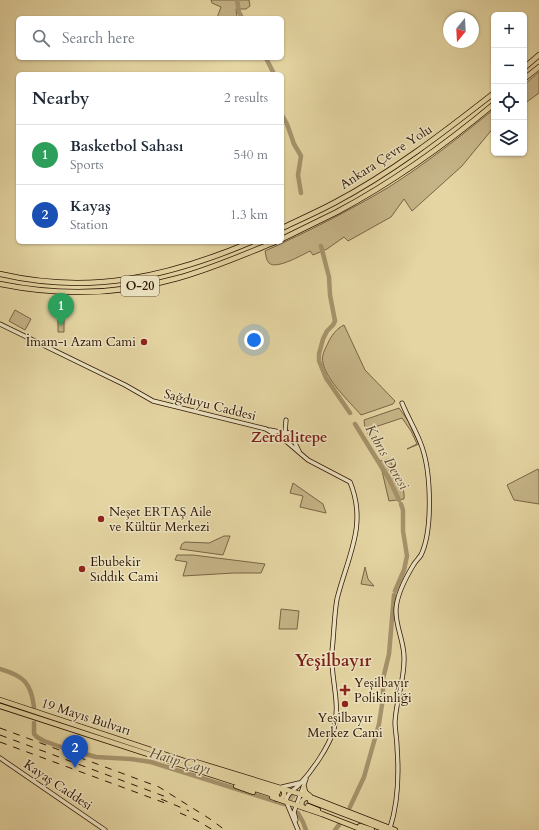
<!DOCTYPE html>
<meta charset="utf-8">
<style>
body{margin:0;font-family:Cardo,serif;background:#f6f6f7;color:#1f2937}
.controls{position:absolute;right:12px;top:12px;display:grid;overflow:hidden;border-radius:6px;box-shadow:0 1px 3px #0004}
.controls button{width:36px;height:36px;display:grid;place-items:center;padding:0;border:0;border-bottom:1px solid #e0e1e3;background:#fff;color:#1f2937;font:20px sans-serif}
.compass{position:absolute;left:443px;top:12px;width:36px;height:36px;border-radius:50%;background:#fff;box-shadow:0 1px 3px #0004;rotate:198deg}
.you{position:absolute;left:254px;top:340px;width:14px;height:14px;margin:-10px;border:3px solid #fff;border-radius:50%;background:#1a73e8;box-shadow:0 0 0 6px #1a73e833}
.badge{display:grid;place-items:center;width:26px;height:26px;border-radius:50%;background:#8f2418;color:#fff;font-size:13px;font-weight:700}
.pin{position:absolute;translate:-50% -33px;filter:drop-shadow(0 1px 2px #0008)}
.pin::after{content:'';position:absolute;top:21px;width:14px;height:12px;background:inherit;clip-path:polygon(0 0,100% 0,50% 100%)}
.list{margin:0;padding:0;list-style:none}
h2{display:flex;justify-content:space-between;align-items:center;height:52px;margin:0;padding:0 16px;font-size:17px}
h2 small{font-size:13px;font-weight:400;color:#747a83}
.list li{display:grid;grid-template-columns:26px 1fr auto;gap:12px;align-items:center;box-sizing:border-box;height:60px;padding:0 16px;border-top:1px solid #e0e1e3}
.list b{display:block;font-size:15px;white-space:nowrap}
.list p{margin:0;font-size:13px;white-space:nowrap;color:#747a83}
.list em{font-size:13px;font-style:normal;color:#747a83}
.icon{flex:none;width:22px;height:22px;fill:none;stroke:currentColor;stroke-width:2;stroke-linecap:round;stroke-linejoin:round}
.map{position:relative;flex:none;width:539px;height:830px;overflow:hidden}
.search{position:absolute;background:#fff;box-shadow:0 1px 3px #0004;left:16px;top:16px;width:268px;height:44px;display:flex;align-items:center;gap:10px;box-sizing:border-box;padding:0 14px;border-radius:6px;color:#747a83;font-size:15px}
.panel{position:absolute;background:#fff;box-shadow:0 1px 3px #0004;left:16px;top:72px;width:268px;height:172px;border-radius:6px}
.map>svg:first-child{display:block}
.green{fill:#c5b487;stroke:#7a6445}
.lines{fill:none;stroke-linecap:round;stroke-linejoin:round}
.river{stroke:#a6936c;stroke-width:4.5}
.highway-tunnel{stroke:#c0ae82;stroke-width:4.5;stroke-dasharray:4.5 2;stroke-linecap:butt}
.secondary-casing{stroke:#2e1403;stroke-width:5}
.highway-casing{stroke:#2e1403;stroke-width:6}
.secondary{stroke:#ede4c3;stroke-width:3.5}
.highway{stroke:#e4d5a2;stroke-width:4.5}
.rail{stroke:#2e1403;stroke-width:1;stroke-dasharray:7 7;stroke-linecap:butt}
.poi-dot{fill:#8f2418;stroke:#ede4c3;stroke-width:1.5}
.labels{text-anchor:middle;dominant-baseline:central;stroke-width:3;stroke-linejoin:round;paint-order:stroke}
.shield{fill:#ede4c3;stroke:#67523d;stroke-width:1}
.shield-label{font-size:12px;font-weight:bold;fill:#2e1403}
.street-label{font-size:13px;fill:#2e1403;stroke:#ede4c3}
.poi-label{font-size:13px;fill:#2e1403;stroke:#ede4c3;text-anchor:start}
.water-label{font-size:14px;font-style:italic;fill:#5e472d;stroke:#ede4c3}
.quarter-label{font-size:15px;font-weight:bold;fill:#7a1f14;stroke:#ede4c3}
.district-label{font-size:17px;font-weight:bold;fill:#7a1f14;stroke:#ede4c3}
</style>
<div class="map">
<svg width="539" height="830" viewBox="0 0 539 830">
<rect width="100%" height="100%" fill="#e4d5a2"/>
<filter id="stains"><feTurbulence type="fractalNoise" baseFrequency=".005" numOctaves="4"/><feColorMatrix values="0 0 0 0 .2 0 0 0 0 .09 0 0 0 0 .02 0 0 0 .5 -.17"/></filter>
<radialGradient id="worn" r=".72"><stop offset=".6" stop-color="#630" stop-opacity="0"/><stop offset="1" stop-color="#630" stop-opacity=".3"/></radialGradient>
<path class="green" d="M 211,0 L 249,0 L 250,6 L 246,9 L 236,9 L 237,18 L 217,18 L 221,7 L 212,3 Z
M 539,72 L 539,93 L 524,104 L 524,85 Z
M 494,109 L 494,127 L 462,166 L 412,211 L 404,199 L 391,217 L 348,241 L 344,237 L 327,249 L 313,255 L 310,251 C 302,255 276,270 269,263 C 266,260 266,255 265,251 C 307,232 349,211 389,187 C 425,164 460,137 494,109 Z
M 15,310 L 31,319 L 25,330 L 9,321 Z
M 58,319 L 64,319 L 64,332 L 58,332 Z
M 344,325 L 365,370 L 395,401 L 393,404 L 361,415 C 349,401 327,381 323,363 C 321,356 325,349 328,343 C 331,336 337,328 344,325 Z
M 399,408 L 409,422 L 419,444 L 407,449 L 417,444 L 411,431 L 402,418 L 369,429 L 372,441 L 365,428 L 364,420 Z
M 378,458 L 380,461 L 389,459 C 394,469 406,488 404,499 L 389,501 L 382,471 L 376,459 Z
M 538,469 L 539,472 L 539,504 L 514,500 L 507,485 Z
M 293,483 L 323,504 L 326,513 L 300,507 L 303,496 L 290,493 Z
M 224,536 L 230,536 L 223,555 L 180,549 L 182,544 L 185,542 L 209,543 Z
M 177,555 L 193,555 L 265,564 L 261,573 L 234,573 L 183,576 L 187,562 L 175,560 Z
M 365,567 L 368,579 L 374,586 L 361,584 Z
M 281,609 L 299,611 L 297,629 L 279,629 Z"/>
<g class="lines">
<path class="river" d="M 237,0 L 239,12 L 242,18
M 266,58 L 274,74
M 282,115 L 287,124 L 294,144 L 301,156 L 298,175 L 301,193
M 321,246 L 329,277 L 330,295 L 335,321 L 333,325 L 327,331 L 323,339 L 319,354 L 319,361 L 326,378 L 350,413
M 355,424 L 389,479 L 399,500
M 395,591 L 404,570 L 407,556 L 403,531 L 403,510 L 401,504
M 0,669 C 23,676 31,682 34,707
M 34,723 L 34,734 L 37,737 L 44,741 L 61,747 L 96,757 L 131,759 L 151,762 L 284,804
M 350,807 L 364,777 L 379,724 L 383,698 L 383,679 L 389,654 L 394,595
M 298,813 L 303,822 L 306,830
M 335,830 L 339,825"/>
<path class="highway-tunnel" d="M 278,792 L 310,801
M 282,798 L 308,806"/>
<g class="secondary-casing">
<path id="secondary" d="M 0,324 L 125,385 L 153,401 L 266,429 L 287,442 L 308,460 L 350,482 C 368,525 347,558 337,599 C 334,616 334,634 332,651 C 330,677 341,702 334,729 C 329,747 312,771 299,785 C 294,790 287,793 286,801 L 298,830
M 270,430 L 285,433 L 286,420
M284.5 437a4.5 4.5 0 1 1 9 0a4.5 4.5 0 1 1-9 0Z
M 293,439 L 299,451
M 0,758 L 105,830
M 282,787 L 299,783
M 296,820 L 294,812 L 306,779
M 390,828 C 398,803 399,773 397,747 C 397,739 395,730 395,722 C 396,700 405,679 404,657 C 404,641 395,625 396,609 C 397,594 406,577 414,564 C 416,561 419,558 421,555 C 433,530 431,473 422,447 C 417,432 408,418 402,403"/>
</g>
<g class="highway-casing">
<path id="highway" d="M 524,68 L 539,55
M 524,79 L 539,67
M 282,228 C 299,220 317,212 334,203 C 391,173 443,133 494,93
M 282,239 C 300,230 319,221 337,212 C 393,182 445,145 494,104
M 0,274 C 90,295 168,277 251,242
M 0,284 C 59,296 119,295 178,278 C 211,269 243,255 275,242
M 0,700 L 278,792
M 0,706 L 277,796
M 196,762 L 313,798 L 395,830
M 236,786 L 253,792
M 304,787 L 305,792 L 310,796
M 272,797 L 322,814 L 363,830
M 277,799 L 281,799 L 284,796 L 284,791 L 281,789
M 310,801 L 386,830
M 308,806 L 318,810
M 304,808 L 301,805 L 302,801 L 305,798 L 309,798
M 360,826 L 372,830"/>
</g>
<use href="#secondary" class="secondary"/>
<use href="#highway" class="highway"/>
<path class="rail" d="M 0,728 L 159,787 L 210,819 L 225,830
M 0,735 L 169,798
M 0,742 L 165,803
M 161,799 L 189,811
M 180,813 L 196,820 L 213,830"/>
</g>
<g class="poi-dot">
<circle cx="144" cy="342" r="4"/>
<circle cx="101" cy="519" r="4"/>
<circle cx="82" cy="569" r="4"/>
<path d="M343 684h4v4h4v4h-4v4h-4v-4h-4v-4h4z"/>
<circle cx="345" cy="704" r="4"/>
</g>
<g class="labels">
<rect class="shield" x="121" y="276" width="38" height="20" rx="3"/>
<g class="shield-label">
<text x="140" y="286">O-20</text>
</g>
<g class="street-label">
<text transform="translate(386 157) rotate(-33)">Ankara Çevre Yolu</text>
<text transform="translate(210 405) rotate(14)">Sağduyu Caddesi</text>
<text transform="translate(86 717) rotate(18)">19 Mayıs Bulvarı</text>
<text transform="translate(58 785) rotate(34)">Kayaş Caddesi</text>
</g>
<g class="poi-label">
<text x="136" y="342" text-anchor="end">İmam-ı Azam Cami</text>
<text x="109" y="512">Neşet ERTAŞ Aile<tspan x="109" dy="15">ve Kültür Merkezi</tspan></text>
<text x="90" y="562">Ebubekir<tspan x="90" dy="15">Sıddık Cami</tspan></text>
<text x="354" y="683">Yeşilbayır<tspan x="354" dy="15">Polikinliği</tspan></text>
<text x="345" y="718" text-anchor="middle">Yeşilbayır<tspan x="345" dy="15">Merkez Cami</tspan></text>
</g>
<g class="water-label">
<text transform="translate(387 457) rotate(60)">Kıbrıs Deresi</text>
<text transform="translate(180 761) rotate(16)">Hatip Çayı</text>
</g>
<g class="quarter-label">
<text x="289" y="437">Zerdalitepe</text>
</g>
<g class="district-label">
<text x="333" y="660">Yeşilbayır</text>
</g>
</g>
<rect width="100%" height="100%" filter="url(#stains)"/>
<rect width="100%" height="100%" fill="url(#worn)"/>
</svg>
<div class="controls">
<button>+</button>
<button>−</button>
<button><svg class="icon" aria-label="locate" viewBox="0 0 24 24"><circle cx="12" cy="12" r="6"/><path d="M12 2v4M12 18v4M2 12h4M18 12h4"/></svg></button>
<button><svg class="icon" aria-label="layers" viewBox="0 0 24 24"><path d="M12 4l9 5-9 5-9-5zM3 14l9 5 9-5"/></svg></button>
</div>
<svg class="compass" viewBox="-18 -18 36 36"><path d="M0-13l5 13h-10z" fill="#e53935"/><path d="M0 13l5-13h-10z" fill="#747a83"/></svg>
<div class="you"></div>
<div class="pin badge" style="left:61px;top:326px;background:#2e9e5b">1</div>
<div class="pin badge" style="left:75px;top:768px;background:#1a4fb4">2</div>
<div class="search"><svg class="icon" aria-label="search" viewBox="0 0 24 24"><circle cx="10" cy="10" r="6"/><path d="M15 15l6 6"/></svg>Search here</div>
<section class="panel">
<h2>Nearby<small>2 results</small></h2>
<ul class="list">
<li><span class="badge" style="background:#2e9e5b">1</span><div><b>Basketbol Sahası</b><p>Sports</p></div><em>540 m</em></li>
<li><span class="badge" style="background:#1a4fb4">2</span><div><b>Kayaş</b><p>Station</p></div><em>1.3 km</em></li>
</ul>
</section>
</div>
